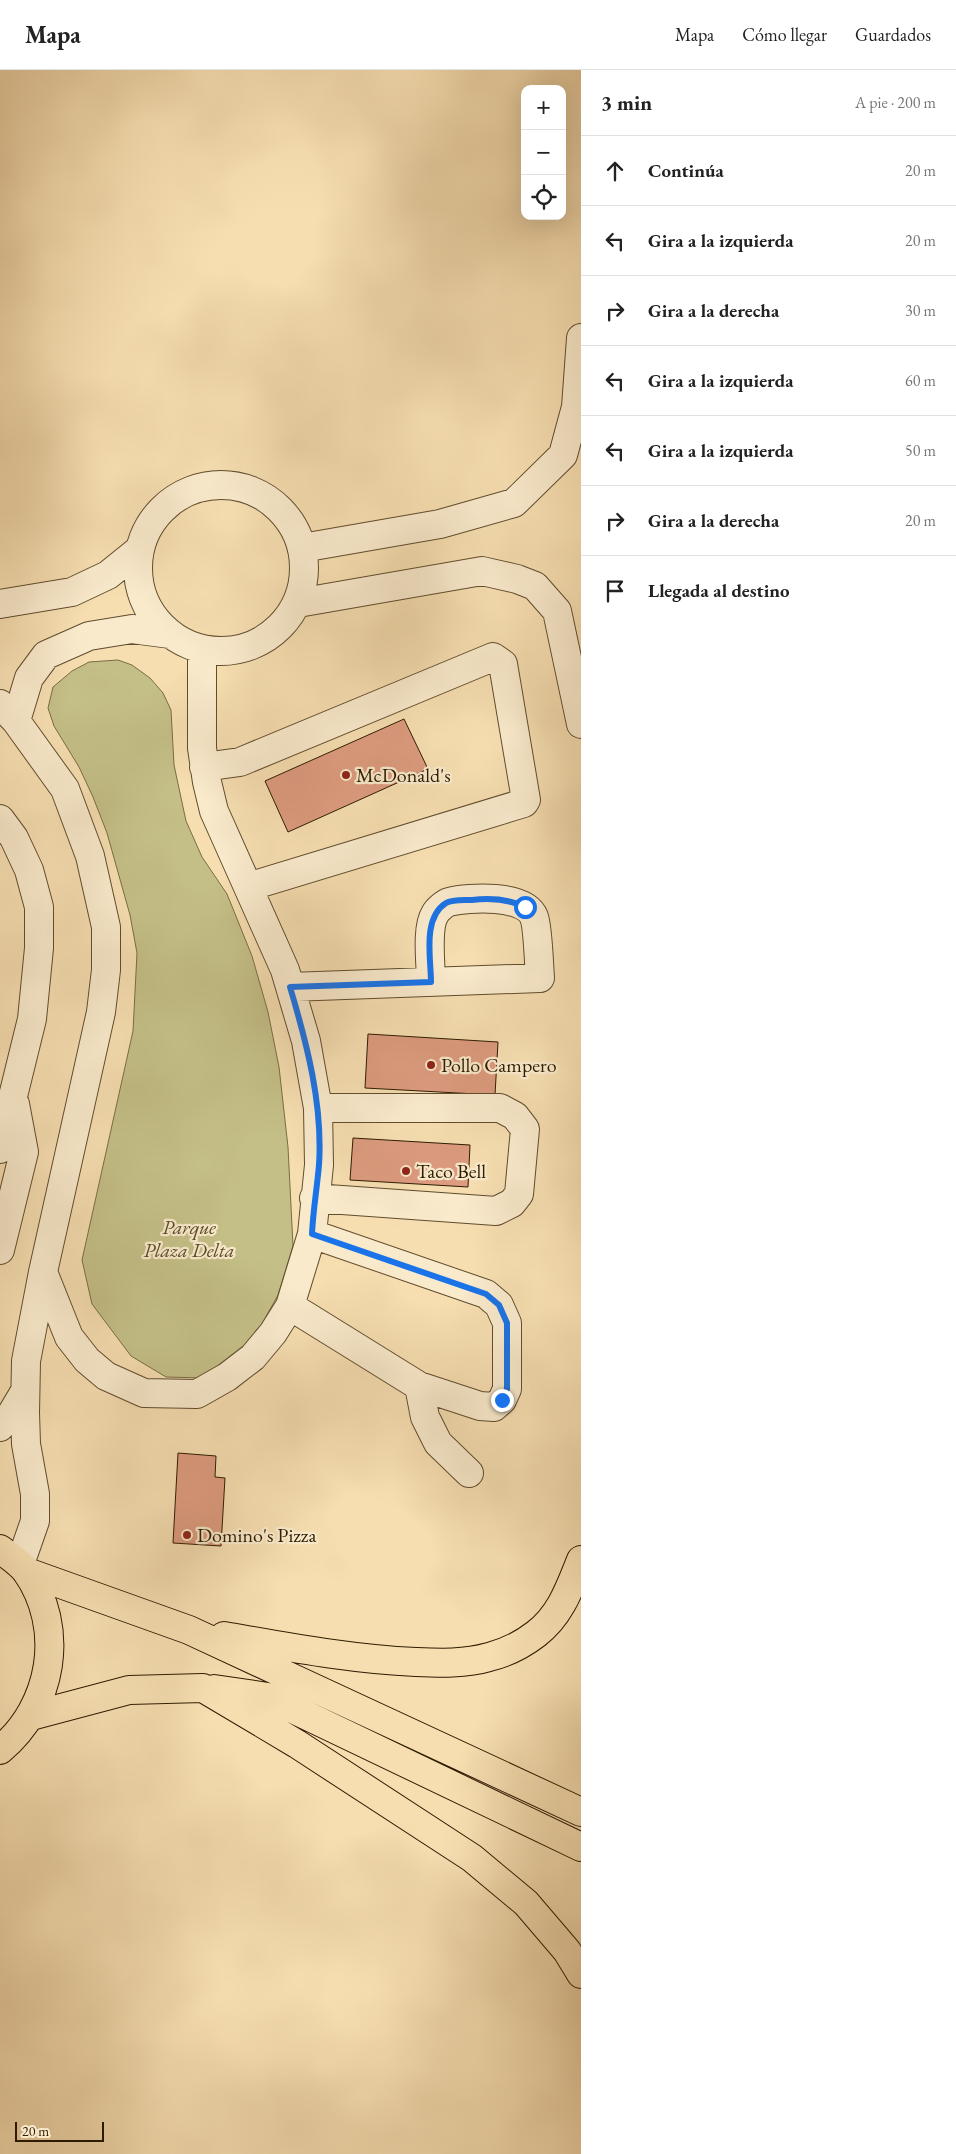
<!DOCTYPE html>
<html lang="es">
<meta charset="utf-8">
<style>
body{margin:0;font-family:"EB Garamond",serif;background:#f6f6f6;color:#222}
.controls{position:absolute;right:15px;top:15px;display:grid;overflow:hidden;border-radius:10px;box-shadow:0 5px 20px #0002}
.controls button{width:45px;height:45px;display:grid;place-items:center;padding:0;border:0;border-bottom:1px solid #e0e0e0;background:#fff;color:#222;font:25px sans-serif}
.scale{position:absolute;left:15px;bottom:12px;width:89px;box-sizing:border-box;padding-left:5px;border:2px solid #2e1b01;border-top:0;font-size:14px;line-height:18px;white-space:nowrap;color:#2e1b01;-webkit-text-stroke:4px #f9eacc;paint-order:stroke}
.stop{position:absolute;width:15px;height:15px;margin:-11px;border:4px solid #1a73e8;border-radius:50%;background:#fff}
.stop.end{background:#1a73e8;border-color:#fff;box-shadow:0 1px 5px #0008}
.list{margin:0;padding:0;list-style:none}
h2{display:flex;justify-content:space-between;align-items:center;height:65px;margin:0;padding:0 20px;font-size:21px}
h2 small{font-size:16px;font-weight:400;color:#767676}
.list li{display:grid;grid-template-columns:32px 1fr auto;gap:15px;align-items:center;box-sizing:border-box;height:70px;padding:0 20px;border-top:1px solid #e0e0e0}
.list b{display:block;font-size:19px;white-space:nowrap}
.list em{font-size:16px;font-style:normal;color:#767676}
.icon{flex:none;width:28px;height:28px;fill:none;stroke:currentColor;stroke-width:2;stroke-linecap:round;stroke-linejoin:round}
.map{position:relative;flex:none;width:581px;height:2084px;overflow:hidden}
header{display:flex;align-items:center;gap:30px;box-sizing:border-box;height:70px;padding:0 25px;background:#fff;border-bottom:1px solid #e0e0e0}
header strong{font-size:24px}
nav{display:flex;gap:28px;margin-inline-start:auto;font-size:18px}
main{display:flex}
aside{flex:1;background:#fff}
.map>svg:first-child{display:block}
.green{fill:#c4bf87;stroke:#796d44}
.building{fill:#dd9b7f;stroke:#2e1b01}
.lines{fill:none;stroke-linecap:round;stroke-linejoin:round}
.minor-casing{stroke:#604c2d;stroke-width:30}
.major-casing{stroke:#2e1b01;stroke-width:30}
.highway-casing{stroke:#2e1b01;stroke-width:30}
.minor{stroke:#f9eacc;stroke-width:28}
.major{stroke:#f6deb1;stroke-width:28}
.highway{stroke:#f6deb1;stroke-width:28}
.route{stroke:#1a73e8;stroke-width:6}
.poi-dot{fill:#8f2418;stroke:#f9eacc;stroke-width:2}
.labels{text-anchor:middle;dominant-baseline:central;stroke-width:4.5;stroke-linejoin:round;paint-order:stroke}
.poi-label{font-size:20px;fill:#2e1b01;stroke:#f9eacc;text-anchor:start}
.park-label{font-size:20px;font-style:italic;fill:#5b4c29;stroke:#f9eacc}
</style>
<header>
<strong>Mapa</strong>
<nav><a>Mapa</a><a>Cómo llegar</a><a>Guardados</a></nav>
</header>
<main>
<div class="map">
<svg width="581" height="2084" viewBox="0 0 581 2084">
<rect width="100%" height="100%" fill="#f6deb1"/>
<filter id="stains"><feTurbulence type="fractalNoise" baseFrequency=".004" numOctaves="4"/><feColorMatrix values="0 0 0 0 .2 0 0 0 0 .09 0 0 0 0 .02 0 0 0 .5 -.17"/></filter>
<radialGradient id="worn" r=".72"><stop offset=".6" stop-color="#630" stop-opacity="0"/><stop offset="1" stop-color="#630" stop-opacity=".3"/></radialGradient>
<path class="green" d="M 118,590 L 132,595 L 150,608 L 163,623 L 171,640 L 174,695 L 186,751 L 202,787 L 227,824 L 252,886 L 268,942 L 279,997 L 288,1077 L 293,1176 L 278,1225 L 258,1261 L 230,1293 L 202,1308 L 166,1307 L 131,1286 L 92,1234 L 82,1190 L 133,961 L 137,883 L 130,845 L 107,763 L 93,727 L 79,697 L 54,656 L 48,638 L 53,617 L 72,601 L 89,592 Z"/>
<path class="building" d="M 404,649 L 428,699 L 288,762 L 265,711 Z
M 368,964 L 498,972 L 495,1025 L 365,1018 Z
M 353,1068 L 470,1075 L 468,1117 L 350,1110 Z
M 178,1383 L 216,1386 L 215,1407 L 225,1408 L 221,1476 L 173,1473 Z"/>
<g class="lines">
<g class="minor-casing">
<path id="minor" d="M138 498a83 83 0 1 1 166 0a83 83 0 1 1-166 0Z
M 302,478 L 440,454 L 514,433 L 563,385 L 576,337 L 581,268
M 298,533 L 482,501 L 517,509 L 535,516 L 557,541 L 581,654
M 0,534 L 72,522 L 108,505 L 139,480
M 0,634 L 16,651 L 65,719 L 90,786 L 106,857 L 106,900 L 101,942 L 43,1202 L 26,1291 L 25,1343 L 26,1374 L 35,1424 L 35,1451 L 20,1494
M 16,651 L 29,608 L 46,585 L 89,566 L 132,559 L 170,564
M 204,697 L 240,692 L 493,587 L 503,594 L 526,730 L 524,733 L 248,817
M 0,749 L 14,768 L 29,800 L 39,837 L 39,878 L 32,949 L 0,1079
M 290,917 L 540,908 C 539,896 538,857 534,847 C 525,824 469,827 449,832 C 445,833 437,840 435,844 C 426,858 431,895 431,912
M 314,1128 L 496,1141 L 512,1133 L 519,1124 L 525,1059 L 515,1046 L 500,1038 L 318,1038
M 0,1180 L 24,1082 L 15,1034
M 43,1202 L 69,1267 L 87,1290 L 106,1306 L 144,1323 L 197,1324 L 227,1307 L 253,1287 L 273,1263 L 290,1236 L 312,1164 L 319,1095 L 318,1038 L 306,971 L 285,900 L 214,741 L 207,712 L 202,678 L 202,580
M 290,1236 L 419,1316 L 480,1336 L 494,1337 L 502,1330 L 507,1319 L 507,1253 L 499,1235 L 486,1224 L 312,1164
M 419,1316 L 425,1347 L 438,1373 L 469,1403
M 0,1357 L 12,1343 L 25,1321"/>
</g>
<g class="major-casing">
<path id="major" d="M 0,1479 C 9,1486 19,1492 26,1501 C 66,1558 53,1636 0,1680"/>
</g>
<g class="highway-casing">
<path id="highway" d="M 27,1502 L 189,1560 L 581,1742
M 224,1566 C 288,1577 351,1589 416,1592 C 440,1593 465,1594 489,1587 C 505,1583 523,1574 536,1564 C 561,1545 570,1517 581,1490
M 214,1619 L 268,1627 L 581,1777
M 31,1646 L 129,1620 L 203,1618 L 297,1674 L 472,1788 L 526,1833 L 567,1881 L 581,1904"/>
</g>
<use href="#minor" class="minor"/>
<use href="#major" class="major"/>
<use href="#highway" class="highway"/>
</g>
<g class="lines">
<path class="route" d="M 502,1330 L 507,1319 L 507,1253 L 499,1235 L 486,1224 L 312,1164 C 313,1141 317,1118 319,1095 C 323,1035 307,974 290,917 L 431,912 C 431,889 422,848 446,833 C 452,829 465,830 472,830 C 490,828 509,829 525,837"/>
</g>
<g class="poi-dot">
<circle cx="346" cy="705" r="5"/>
<circle cx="431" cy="995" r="5"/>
<circle cx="406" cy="1101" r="5"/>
<circle cx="187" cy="1465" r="5"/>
</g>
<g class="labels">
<g class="poi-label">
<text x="356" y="705">McDonald's</text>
<text x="441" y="995">Pollo Campero</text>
<text x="416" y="1101">Taco Bell</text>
<text x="197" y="1465">Domino's Pizza</text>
</g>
<g class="park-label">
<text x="189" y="1157">Parque<tspan x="189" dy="23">Plaza Delta</tspan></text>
</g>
</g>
<rect width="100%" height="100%" filter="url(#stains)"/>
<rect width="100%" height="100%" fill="url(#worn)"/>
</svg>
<div class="controls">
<button>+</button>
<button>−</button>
<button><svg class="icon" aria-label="locate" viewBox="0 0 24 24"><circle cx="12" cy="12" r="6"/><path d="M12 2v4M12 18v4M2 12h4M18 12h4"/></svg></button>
</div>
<div class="scale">20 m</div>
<div class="stop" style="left:525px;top:837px"></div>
<div class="stop end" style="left:502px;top:1330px"></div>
</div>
<aside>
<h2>3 min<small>A pie · 200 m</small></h2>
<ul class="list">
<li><svg class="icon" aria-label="ahead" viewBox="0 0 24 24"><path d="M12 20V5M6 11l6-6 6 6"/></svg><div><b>Continúa</b></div><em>20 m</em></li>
<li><svg class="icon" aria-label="left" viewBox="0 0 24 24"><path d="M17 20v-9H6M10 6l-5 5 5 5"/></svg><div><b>Gira a la izquierda</b></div><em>20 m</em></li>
<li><svg class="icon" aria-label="right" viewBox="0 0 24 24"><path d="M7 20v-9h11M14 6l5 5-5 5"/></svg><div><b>Gira a la derecha</b></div><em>30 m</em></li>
<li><svg class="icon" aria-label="left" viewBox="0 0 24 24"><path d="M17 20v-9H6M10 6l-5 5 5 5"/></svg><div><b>Gira a la izquierda</b></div><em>60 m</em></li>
<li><svg class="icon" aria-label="left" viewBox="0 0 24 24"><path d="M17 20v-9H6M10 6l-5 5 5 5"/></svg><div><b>Gira a la izquierda</b></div><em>50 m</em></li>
<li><svg class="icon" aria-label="right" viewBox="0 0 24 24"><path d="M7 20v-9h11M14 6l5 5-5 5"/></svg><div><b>Gira a la derecha</b></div><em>20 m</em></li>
<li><svg class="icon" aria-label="arrive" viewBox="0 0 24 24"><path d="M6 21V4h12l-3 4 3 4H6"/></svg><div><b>Llegada al destino</b></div></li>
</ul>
</aside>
</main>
